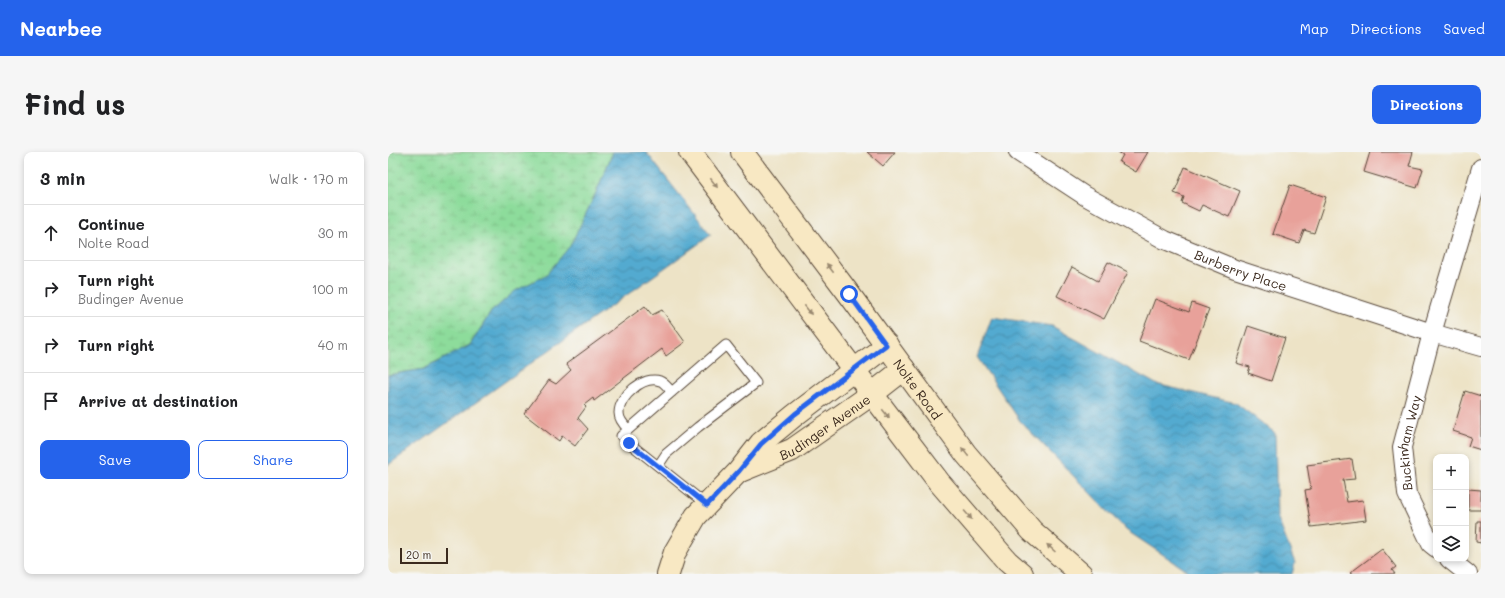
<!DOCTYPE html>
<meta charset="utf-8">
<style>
body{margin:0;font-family:Mali,sans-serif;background:#f6f6f6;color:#202124}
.controls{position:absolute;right:12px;bottom:12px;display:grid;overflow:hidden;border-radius:8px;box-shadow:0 2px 6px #0003}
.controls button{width:36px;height:36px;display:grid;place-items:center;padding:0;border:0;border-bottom:1px solid #e0e0e0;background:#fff;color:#202124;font:20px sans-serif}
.scale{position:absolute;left:12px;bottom:10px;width:48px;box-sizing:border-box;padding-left:4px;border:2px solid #3b2a1e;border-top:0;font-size:11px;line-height:14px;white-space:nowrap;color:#3b2a1e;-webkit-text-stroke:3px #f6f6f2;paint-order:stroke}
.stop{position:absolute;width:12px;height:12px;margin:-9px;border:3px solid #2563eb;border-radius:50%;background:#fff}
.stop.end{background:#2563eb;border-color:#fff;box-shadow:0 1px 4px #0008}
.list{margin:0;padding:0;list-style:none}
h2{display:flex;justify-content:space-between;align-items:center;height:52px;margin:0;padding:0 16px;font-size:17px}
h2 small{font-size:13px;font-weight:400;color:#757577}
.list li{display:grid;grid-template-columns:26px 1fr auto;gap:12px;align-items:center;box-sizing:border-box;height:56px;padding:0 16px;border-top:1px solid #e0e0e0}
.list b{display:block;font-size:15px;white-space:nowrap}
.list p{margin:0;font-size:13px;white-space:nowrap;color:#757577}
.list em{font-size:13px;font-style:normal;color:#757577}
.actions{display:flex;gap:8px;padding:12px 16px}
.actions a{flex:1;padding:9px 0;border:1px solid #2563eb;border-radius:8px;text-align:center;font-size:14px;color:#2563eb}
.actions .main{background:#2563eb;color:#fff}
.icon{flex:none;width:22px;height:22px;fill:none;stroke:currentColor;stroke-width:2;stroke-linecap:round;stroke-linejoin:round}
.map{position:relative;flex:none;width:1093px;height:422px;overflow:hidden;border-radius:8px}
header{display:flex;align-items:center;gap:24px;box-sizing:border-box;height:56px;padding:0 20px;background:#2563eb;color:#fff}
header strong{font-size:19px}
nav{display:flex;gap:22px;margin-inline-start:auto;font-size:14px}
.intro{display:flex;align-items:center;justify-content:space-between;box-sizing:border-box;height:96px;padding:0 24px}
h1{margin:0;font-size:28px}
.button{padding:10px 18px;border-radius:8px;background:#2563eb;color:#fff;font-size:14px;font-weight:700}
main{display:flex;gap:24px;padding:0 24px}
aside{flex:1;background:#fff;border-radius:8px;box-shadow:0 2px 6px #0003}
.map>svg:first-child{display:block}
.wetland{fill:url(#wetland-marsh);stroke:#64835c}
.water{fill:url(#water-waves);stroke:#476a77}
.building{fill:#e8a19a}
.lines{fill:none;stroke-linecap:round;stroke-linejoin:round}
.lane-casing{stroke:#564637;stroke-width:11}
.street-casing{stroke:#564637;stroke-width:20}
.secondary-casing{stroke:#564637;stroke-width:24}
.lane{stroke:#fff;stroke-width:9}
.street{stroke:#fff;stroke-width:18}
.secondary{stroke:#f8e8c3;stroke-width:22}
.oneway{fill:#9a8970}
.route{stroke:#2563eb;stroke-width:5}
.labels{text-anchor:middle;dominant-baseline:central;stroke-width:4;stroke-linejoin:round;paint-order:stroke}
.street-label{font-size:13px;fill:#3b2a1e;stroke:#f6f6f2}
</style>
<header>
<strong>Nearbee</strong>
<nav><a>Map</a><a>Directions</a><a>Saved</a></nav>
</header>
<div class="intro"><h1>Find us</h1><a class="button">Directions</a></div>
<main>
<aside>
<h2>3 min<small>Walk · 170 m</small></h2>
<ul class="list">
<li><svg class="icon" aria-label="ahead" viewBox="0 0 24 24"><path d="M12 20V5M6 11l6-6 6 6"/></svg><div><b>Continue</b><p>Nolte Road</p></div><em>30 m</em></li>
<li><svg class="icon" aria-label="right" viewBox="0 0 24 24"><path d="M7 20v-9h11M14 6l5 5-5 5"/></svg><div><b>Turn right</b><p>Budinger Avenue</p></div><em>100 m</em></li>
<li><svg class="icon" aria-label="right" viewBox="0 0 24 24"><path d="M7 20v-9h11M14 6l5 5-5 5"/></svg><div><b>Turn right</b></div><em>40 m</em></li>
<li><svg class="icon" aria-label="arrive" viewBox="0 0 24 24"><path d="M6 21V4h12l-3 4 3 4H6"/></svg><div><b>Arrive at destination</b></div></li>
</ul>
<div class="actions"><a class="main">Save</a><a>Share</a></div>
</aside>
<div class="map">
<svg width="1093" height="422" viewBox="0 0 1093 422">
<defs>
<pattern id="wetland-marsh" width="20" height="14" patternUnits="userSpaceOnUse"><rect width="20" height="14" fill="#8ddc9b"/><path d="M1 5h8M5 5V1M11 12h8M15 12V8" fill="none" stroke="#7bbd85"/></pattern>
<pattern id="water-waves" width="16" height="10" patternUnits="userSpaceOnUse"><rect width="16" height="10" fill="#53aad0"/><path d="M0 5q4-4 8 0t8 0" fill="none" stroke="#468ba8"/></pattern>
</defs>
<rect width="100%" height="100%" fill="#f6f6f2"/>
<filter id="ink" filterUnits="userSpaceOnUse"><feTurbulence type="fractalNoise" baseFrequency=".025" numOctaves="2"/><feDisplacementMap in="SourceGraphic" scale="8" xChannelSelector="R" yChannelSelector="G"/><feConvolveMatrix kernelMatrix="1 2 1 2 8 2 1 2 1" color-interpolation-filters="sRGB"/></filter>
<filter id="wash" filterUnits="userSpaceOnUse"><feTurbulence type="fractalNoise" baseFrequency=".012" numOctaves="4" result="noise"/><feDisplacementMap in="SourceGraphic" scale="16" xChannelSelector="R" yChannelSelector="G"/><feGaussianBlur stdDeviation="0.9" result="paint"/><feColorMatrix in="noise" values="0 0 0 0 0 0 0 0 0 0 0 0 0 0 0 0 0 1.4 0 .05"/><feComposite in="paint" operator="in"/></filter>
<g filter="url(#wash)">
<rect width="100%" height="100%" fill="#ede3c6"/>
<path class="wetland" d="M 0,0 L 225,0 L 207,43 L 182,95 L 158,123 L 128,139 L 103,160 L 82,193 L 36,217 L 0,223 Z"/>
<path class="water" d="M 225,0 L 258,0 L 323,83 L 0,313 L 0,223 L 36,217 L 82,193 L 103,160 L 127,139 L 158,123 L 182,94 L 207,43 Z
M 604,165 L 664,174 L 768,232 L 848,251 L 887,281 L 889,364 L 907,411 L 904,422 L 804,422 L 738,378 L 632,269 L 589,205 Z"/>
<g id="blocks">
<path class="building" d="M 479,0 L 507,0 L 495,14 Z
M 730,0 L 760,0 L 748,20 L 731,10 L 735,3 Z
M 982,0 L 1025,0 L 1021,14 L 1035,17 L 1029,36 L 976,20 Z
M 797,15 L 852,39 L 841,65 L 814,53 L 811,59 L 794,51 L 796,45 L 786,41 Z
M 902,33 L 938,45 L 926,81 L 916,78 L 911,91 L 885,82 Z
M 720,110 L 740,120 L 716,167 L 669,144 L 684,115 L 710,129 Z
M 767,147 L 801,160 L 804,151 L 821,157 L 801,208 L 751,189 Z
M 257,154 L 264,163 L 274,158 L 297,190 L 278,204 L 274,197 L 206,249 L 205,246 L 196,253 L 198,255 L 190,266 L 200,277 L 187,294 L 174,284 L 171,289 L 136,262 L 161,228 L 168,232 L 183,218 L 178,212 Z
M 860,174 L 897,186 L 883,229 L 860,221 L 862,215 L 848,211 Z
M 1077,239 L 1093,244 L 1093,298 L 1080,294 L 1083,285 L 1065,279 Z
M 964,307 L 967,327 L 955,328 L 959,350 L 975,348 L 978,368 L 923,375 L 917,338 L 923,337 L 919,313 Z
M 1080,337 L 1093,338 L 1093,358 L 1080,358 Z
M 1089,369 L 1093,369 L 1093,391 L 1088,390 Z
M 994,397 L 1008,415 L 1004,418 L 1007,422 L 963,422 L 962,421 Z"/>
</g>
</g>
<g filter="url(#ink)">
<use href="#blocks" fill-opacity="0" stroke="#564637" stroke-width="1"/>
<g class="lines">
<g class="lane-casing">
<path id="lane" d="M 240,277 C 236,273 231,267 231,261 C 231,244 256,223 272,229 C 276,230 280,236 284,240
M 270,314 L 278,302 L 310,275 L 368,231 L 338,193 L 233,284 L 241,291 L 319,353"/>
</g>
<g class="street-casing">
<g id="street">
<path id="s1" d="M 630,0 L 697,44 L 777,88 L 847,117 L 1044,181 L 1093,195"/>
<path id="s2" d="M 1048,396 L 1043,392 L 1019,342 L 1014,295 L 1044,181 L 1093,16"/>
<path d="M 1061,407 L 1080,422"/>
</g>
</g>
<g class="secondary-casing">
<g id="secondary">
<path d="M 302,0 L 484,242 L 551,330 L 619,409 L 634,422"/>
<path id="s3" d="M 354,0 L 461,142 L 578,302 L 644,379 L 693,422"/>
<path id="s4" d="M 352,319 L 404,298 L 484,242 L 516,217"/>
<path d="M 280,422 L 287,400 L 308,364 L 351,319 L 373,291 L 407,263 L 499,193"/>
</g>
</g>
<use href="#lane" class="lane"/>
<use href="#street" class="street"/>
<use href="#secondary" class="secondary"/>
</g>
<defs><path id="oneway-solid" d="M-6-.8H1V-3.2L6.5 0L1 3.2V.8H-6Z"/></defs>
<g class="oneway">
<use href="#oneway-solid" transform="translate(326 31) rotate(53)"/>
<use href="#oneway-solid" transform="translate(442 116) rotate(-127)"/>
<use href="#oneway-solid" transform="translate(420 158) rotate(53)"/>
<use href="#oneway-solid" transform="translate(498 262) rotate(52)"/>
<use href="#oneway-solid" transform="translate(577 300) rotate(-128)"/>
<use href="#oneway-solid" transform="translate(580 363) rotate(49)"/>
<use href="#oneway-solid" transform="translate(663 396) rotate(-138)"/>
</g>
</g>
<g class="lines" filter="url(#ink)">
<path class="route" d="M 241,291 L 319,353 L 351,319 L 373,292 L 407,262 L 498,193 L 461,142"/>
</g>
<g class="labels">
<g class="street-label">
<text stroke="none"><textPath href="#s1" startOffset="253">Burberry Place</textPath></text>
<text stroke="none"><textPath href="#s3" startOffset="295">Nolte Road</textPath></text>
<text stroke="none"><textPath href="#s4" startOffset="96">Budinger Avenue</textPath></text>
<text stroke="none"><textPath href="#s2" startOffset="114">Buckinham Way</textPath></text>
</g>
</g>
</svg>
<div class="controls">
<button>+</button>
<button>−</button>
<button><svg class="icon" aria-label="layers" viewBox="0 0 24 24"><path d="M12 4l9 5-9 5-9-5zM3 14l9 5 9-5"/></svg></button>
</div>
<div class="scale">20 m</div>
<div class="stop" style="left:461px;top:142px"></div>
<div class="stop end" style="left:241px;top:291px"></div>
</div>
</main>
